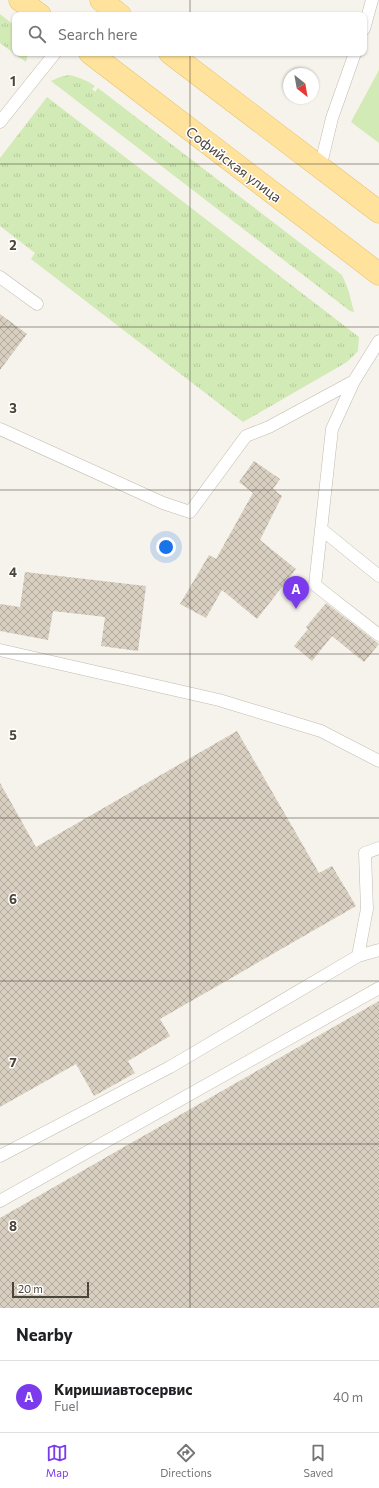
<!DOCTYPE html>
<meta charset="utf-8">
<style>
body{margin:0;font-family:Commissioner,sans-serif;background:#f2f2f2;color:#202124}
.compass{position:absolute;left:283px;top:68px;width:36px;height:36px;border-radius:50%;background:#fff;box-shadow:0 1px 3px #0004;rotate:149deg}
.scale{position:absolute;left:12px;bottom:10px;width:77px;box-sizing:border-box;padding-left:4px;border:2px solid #4b4439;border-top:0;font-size:11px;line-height:14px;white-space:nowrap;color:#4b4439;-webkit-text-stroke:3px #fff;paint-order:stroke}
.you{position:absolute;left:166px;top:547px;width:14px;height:14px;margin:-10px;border:3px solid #fff;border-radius:50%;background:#1a73e8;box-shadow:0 0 0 6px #1a73e833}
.badge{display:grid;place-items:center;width:26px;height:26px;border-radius:50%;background:#7c3aed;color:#fff;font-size:13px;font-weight:700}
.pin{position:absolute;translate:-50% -33px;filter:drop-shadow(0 1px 2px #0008)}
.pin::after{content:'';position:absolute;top:21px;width:14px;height:12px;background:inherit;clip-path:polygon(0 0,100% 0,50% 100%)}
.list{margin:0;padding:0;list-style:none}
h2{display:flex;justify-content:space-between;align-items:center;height:52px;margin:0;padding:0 16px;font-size:17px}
h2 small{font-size:13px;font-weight:400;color:#757577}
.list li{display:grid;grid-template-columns:26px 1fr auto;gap:12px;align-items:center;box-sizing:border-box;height:72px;padding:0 16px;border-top:1px solid #e0e0e0}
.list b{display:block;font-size:15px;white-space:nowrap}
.list p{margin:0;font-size:13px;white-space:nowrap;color:#757577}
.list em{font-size:13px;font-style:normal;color:#757577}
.icon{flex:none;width:22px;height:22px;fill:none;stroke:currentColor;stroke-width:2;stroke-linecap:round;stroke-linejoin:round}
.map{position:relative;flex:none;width:379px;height:1308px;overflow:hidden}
.search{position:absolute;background:#fff;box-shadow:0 1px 3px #0004;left:12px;right:12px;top:12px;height:44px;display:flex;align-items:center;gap:10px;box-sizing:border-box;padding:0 14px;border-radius:8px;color:#757577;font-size:15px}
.sheet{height:124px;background:#fff}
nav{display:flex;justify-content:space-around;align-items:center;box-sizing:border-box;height:56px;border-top:1px solid #e0e0e0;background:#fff;font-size:11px;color:#757577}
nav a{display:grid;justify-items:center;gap:2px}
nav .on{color:#7c3aed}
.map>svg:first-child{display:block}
.grass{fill:url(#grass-tufts)}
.green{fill:#d2eab5}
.building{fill:url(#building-cross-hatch)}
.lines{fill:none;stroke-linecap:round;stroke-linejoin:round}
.lane-casing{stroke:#c2bbae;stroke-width:13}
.primary-casing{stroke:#e6c16a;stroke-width:23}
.lane{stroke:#fff;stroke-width:12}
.primary{stroke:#ffe39c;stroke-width:22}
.grid{fill:none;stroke:#4b4439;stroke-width:1;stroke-opacity:0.55}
.labels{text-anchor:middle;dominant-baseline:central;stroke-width:3;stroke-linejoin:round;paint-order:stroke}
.street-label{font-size:14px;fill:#4b4439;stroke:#fff}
.grid-label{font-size:13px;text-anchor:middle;font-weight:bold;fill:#4b4439;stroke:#fff;stroke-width:3;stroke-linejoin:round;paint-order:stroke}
</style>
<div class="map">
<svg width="379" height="1308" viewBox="0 0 379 1308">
<defs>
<pattern id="grass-tufts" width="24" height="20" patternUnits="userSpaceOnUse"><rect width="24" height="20" fill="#d2eab5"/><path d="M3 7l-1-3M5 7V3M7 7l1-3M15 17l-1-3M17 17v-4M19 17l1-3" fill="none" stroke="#b6ca9c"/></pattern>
<pattern id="building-cross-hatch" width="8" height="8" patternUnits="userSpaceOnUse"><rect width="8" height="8" fill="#d8cfc1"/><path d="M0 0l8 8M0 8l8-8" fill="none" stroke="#b1aa9e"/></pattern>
</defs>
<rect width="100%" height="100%" fill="#f6f3ec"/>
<path class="grass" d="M 0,14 L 15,26 L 15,53 L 28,53 L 26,62 L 0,43 Z
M 69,75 C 78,77 87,80 95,86 L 92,89 L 95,92 L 98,88 L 342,275 L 348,289 L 354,312 L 350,311 L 51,81 L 60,77 Z
M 47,97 L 359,337 L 358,351 L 347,362 L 243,422 L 31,259 L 35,253 L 0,226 L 0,158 Z"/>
<path class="green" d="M 379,70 L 379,143 L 351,122 Z"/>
<path class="building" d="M 0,314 L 27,334 L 0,370 Z
M 254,461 L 280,479 L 273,489 L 282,496 L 260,540 L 296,569 L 257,619 L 222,590 L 206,618 L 180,604 L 209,555 L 216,559 L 253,493 L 239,482 Z
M 25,572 L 146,586 L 138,651 L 101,646 L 105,617 L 53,611 L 48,640 L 0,631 L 0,604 L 20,607 Z
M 326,603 L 379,644 L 364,662 L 332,636 L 312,661 L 294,646 L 308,629 L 306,627 Z
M 237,731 L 319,873 L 332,866 L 356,906 L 160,1019 L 170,1036 L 128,1061 L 135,1073 L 94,1096 L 76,1064 L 0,1107 L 0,783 L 36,847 Z
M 379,1001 L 379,1308 L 0,1308 L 0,1218 Z"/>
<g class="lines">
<g class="lane-casing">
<path id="lane" d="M 364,29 L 372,0
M 0,122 L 55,53
M 320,168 L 332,118 L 355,53
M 0,277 L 37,304
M 379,341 L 354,381 L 332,429 L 315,585 L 379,635
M 0,429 L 163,503 L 190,512 L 246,436 L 269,427 L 354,381
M 321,529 L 379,576
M 0,650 L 219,700 L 321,731 L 379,761
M 358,956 L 367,909 L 365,853 L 379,848
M 0,1156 L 170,1067 L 358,956 L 379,950
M 0,1201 L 379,988"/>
</g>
<g class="primary-casing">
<path id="primary" d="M 20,0 L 40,15
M 101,0 L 120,15
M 90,53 L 379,274
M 170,53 L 379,212"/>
</g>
<use href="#lane" class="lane"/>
<use href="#primary" class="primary"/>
</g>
<path class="grid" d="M 190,0 L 190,15M 190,53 L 190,1308M 0,164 L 379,164M 0,327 L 379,327M 0,490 L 379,490M 0,654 L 379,654M 0,818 L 379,818M 0,981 L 379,981M 0,1144 L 379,1144"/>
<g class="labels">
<g class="street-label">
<text transform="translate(234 164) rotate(37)">Софийская улица</text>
</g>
</g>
<g class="grid-label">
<text x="13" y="86">1</text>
<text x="13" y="250">2</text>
<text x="13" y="413">3</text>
<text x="13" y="577">4</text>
<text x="13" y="740">5</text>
<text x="13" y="904">6</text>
<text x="13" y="1067">7</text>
<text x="13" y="1231">8</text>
</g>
</svg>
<svg class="compass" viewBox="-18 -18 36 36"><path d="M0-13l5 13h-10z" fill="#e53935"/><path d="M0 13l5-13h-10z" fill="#757577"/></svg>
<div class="scale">20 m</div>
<div class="you"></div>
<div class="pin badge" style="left:296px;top:609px">A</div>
<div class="search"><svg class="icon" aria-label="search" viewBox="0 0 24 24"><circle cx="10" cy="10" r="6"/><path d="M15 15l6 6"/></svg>Search here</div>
</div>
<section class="sheet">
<h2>Nearby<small></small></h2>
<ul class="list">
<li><span class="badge">A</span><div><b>Киришиавтосервис</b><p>Fuel</p></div><em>40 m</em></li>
</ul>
</section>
<nav>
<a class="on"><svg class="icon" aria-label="map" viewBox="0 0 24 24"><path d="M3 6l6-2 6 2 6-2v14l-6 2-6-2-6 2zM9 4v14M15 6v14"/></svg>Map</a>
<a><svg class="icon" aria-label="directions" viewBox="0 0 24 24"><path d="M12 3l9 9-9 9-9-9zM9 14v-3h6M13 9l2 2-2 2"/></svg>Directions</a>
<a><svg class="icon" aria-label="saved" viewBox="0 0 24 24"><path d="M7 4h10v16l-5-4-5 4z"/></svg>Saved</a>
</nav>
